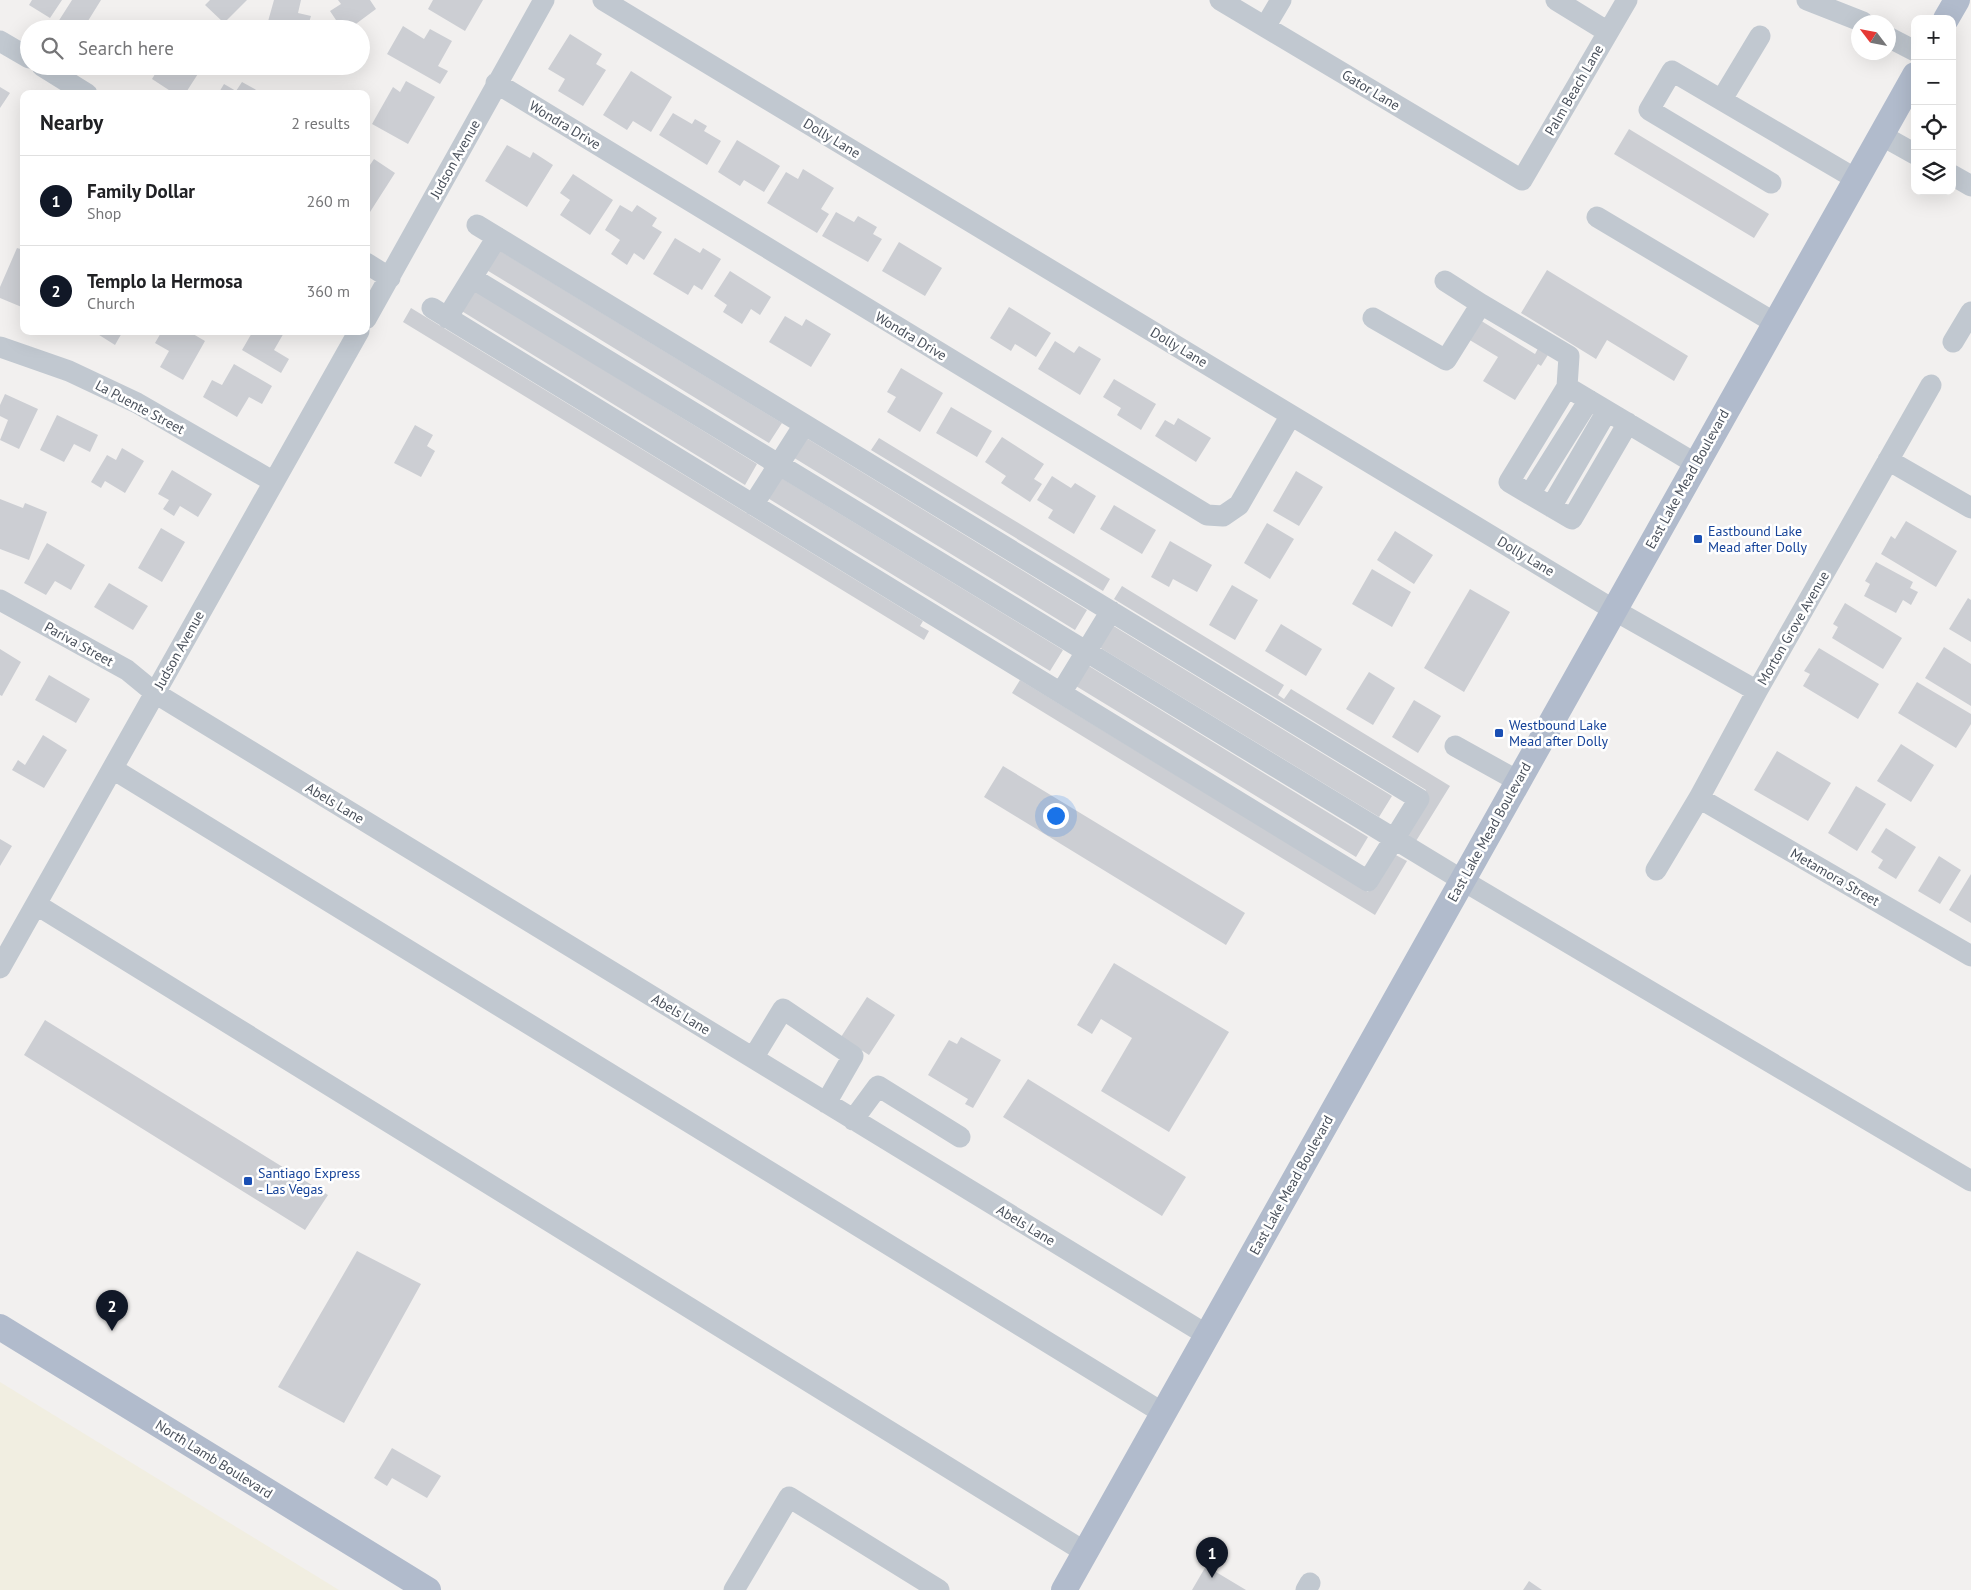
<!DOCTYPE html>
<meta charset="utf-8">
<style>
body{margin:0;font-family:"PT Sans",sans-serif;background:#f6f6f6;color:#202124}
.controls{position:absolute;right:15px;top:15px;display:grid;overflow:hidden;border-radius:10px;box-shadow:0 5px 20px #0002}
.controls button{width:45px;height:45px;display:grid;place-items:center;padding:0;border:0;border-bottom:1px solid #e0e0e0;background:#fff;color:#202124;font:25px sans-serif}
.compass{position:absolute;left:1851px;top:15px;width:45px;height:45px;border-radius:50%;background:#fff;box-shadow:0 5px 20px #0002;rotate:302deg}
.you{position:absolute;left:1055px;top:815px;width:18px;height:18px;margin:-12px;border:4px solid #fff;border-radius:50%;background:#1a73e8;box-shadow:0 0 0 8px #1a73e833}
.badge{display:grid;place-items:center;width:32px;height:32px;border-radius:50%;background:#111827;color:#fff;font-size:16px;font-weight:700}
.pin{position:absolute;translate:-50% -41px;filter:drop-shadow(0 1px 2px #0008)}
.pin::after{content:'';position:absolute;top:26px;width:18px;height:15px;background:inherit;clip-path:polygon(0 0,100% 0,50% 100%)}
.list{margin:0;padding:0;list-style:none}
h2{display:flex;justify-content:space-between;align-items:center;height:65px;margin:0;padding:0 20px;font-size:21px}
h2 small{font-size:16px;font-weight:400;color:#757577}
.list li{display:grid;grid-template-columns:32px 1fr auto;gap:15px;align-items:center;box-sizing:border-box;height:90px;padding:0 20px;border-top:1px solid #e0e0e0}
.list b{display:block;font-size:19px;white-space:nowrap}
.list p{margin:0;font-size:16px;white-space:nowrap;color:#757577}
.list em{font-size:16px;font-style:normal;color:#757577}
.icon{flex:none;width:28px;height:28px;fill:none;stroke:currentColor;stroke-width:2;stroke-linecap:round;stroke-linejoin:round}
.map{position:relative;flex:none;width:1971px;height:1590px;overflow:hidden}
.search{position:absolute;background:#fff;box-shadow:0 5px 20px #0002;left:20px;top:20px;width:350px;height:55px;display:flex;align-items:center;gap:12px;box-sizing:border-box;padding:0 18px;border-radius:28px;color:#757577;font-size:19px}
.panel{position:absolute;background:#fff;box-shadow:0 5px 20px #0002;left:20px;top:90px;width:350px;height:245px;border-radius:10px}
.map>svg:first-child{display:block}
.sand{fill:#f1eee1}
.building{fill:#ccced3}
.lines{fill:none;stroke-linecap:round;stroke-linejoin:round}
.minor{stroke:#c1c8d0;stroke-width:21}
.major{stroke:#b1bbcc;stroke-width:26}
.transit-dot{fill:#1a4fb4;stroke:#fff;stroke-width:2}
.labels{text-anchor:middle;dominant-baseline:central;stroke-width:5;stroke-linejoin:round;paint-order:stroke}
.street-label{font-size:14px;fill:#49505b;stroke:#fff}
.transit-label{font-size:14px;fill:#164399;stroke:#fff;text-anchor:start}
</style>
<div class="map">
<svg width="1971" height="1590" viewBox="0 0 1971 1590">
<rect width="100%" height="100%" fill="#f2f0ef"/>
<path class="sand" d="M 0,1382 L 339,1590 L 0,1590 Z"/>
<path class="building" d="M 32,0 L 62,0 L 50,18 L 29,5 Z
M 72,0 L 101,0 L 83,29 L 69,29 L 58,22 Z
M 210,0 L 247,0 L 224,23 L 205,5 Z
M 274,0 L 301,0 L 298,13 L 311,16 L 307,29 L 253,29 L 255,22 L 267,25 Z
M 338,0 L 370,0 L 376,9 L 349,29 L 342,29 L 330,11 L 341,4 Z
M 433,0 L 483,0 L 465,31 L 428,9 Z
M 403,26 L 424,39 L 430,29 L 452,41 L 438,66 L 448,71 L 440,84 L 387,54 Z
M 570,34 L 602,54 L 596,64 L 606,70 L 583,106 L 558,91 L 565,79 L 548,69 Z
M 130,66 L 148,66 L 143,75 Z
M 160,66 L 203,66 L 185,94 L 175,94 L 152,79 Z
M 631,71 L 672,97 L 651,132 L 633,121 L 627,130 L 603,115 Z
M 406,81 L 435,97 L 408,144 L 372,124 L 393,87 L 400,92 Z
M 242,82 L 260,92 L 259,94 L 218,94 L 224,84 L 236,91 Z
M 0,87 L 10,93 L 0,108 Z
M 673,113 L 692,124 L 695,119 L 707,126 L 704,131 L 721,141 L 707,165 L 659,135 Z
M 1629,129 L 1769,214 L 1754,238 L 1614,154 Z
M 737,140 L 780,166 L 764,192 L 744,180 L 740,186 L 718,172 Z
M 507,145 L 530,158 L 533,152 L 553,165 L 527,207 L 485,181 Z
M 374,159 L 395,173 L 370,212 L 366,210 L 366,171 Z
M 803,169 L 834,188 L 821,209 L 829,214 L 817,233 L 767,203 L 786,172 L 798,179 Z
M 573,174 L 613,200 L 590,235 L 560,215 L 570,200 L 560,193 Z
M 620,205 L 632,212 L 637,205 L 657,218 L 652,226 L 662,232 L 644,260 L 634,253 L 627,265 L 611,254 L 620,240 L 605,230 Z
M 836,212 L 854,222 L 858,216 L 877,227 L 873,234 L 882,239 L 868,262 L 822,236 Z
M 675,238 L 700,253 L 703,248 L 721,259 L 702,290 L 694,285 L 688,295 L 653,274 Z
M 899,242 L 942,268 L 925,296 L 882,271 Z
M 17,248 L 24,250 L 24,308 L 0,298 L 0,287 Z
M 497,249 L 782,423 L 769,443 L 485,269 Z
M 1547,270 L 1688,356 L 1674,381 L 1607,340 L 1596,359 L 1521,313 Z
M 730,271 L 771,297 L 760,315 L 751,309 L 742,324 L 723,312 L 727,305 L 714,296 Z
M 473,289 L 757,464 L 745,485 L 460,310 Z
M 1009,307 L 1051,333 L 1036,357 L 1015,344 L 1011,351 L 990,338 Z
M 411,308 L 923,621 L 920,626 L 929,631 L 924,640 L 403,322 Z
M 785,316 L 802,326 L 806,319 L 831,334 L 811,367 L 769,342 Z
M 1475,317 L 1535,354 L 1541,343 L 1551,350 L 1541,366 L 1538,364 L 1515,400 L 1483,381 L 1498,357 L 1463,336 Z
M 96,331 L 123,331 L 115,345 L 96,333 Z
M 162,331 L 188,331 L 205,341 L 183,380 L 160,367 L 169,351 L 155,343 Z
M 253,331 L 285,331 L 274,350 L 289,359 L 281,373 L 242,350 Z
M 1055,341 L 1074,353 L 1079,346 L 1101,359 L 1080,395 L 1038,369 Z
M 234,364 L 272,386 L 262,404 L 249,397 L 237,417 L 203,397 L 212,380 L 222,385 Z
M 901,368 L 943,393 L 920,432 L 887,412 L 896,397 L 887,392 Z
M 1114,379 L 1156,404 L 1141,430 L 1117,415 L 1121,408 L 1103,397 Z
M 5,394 L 38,409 L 19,449 L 0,440 L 8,420 L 0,416 L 0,405 Z
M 951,407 L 992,431 L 977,457 L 936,433 Z
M 57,415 L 98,435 L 90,452 L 74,444 L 64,462 L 40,450 Z
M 1178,418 L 1211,438 L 1196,462 L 1155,436 L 1165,420 L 1174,425 Z
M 415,425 L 433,435 L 427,446 L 435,451 L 421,477 L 394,463 Z
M 803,436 L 1087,610 L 1075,630 L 791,456 Z
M 1002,437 L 1044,464 L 1034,479 L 1042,484 L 1030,502 L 1001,483 L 1006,476 L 985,462 Z
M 879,438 L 1110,579 L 1103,591 L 871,450 Z
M 122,448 L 144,461 L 125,493 L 105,481 L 101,488 L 91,482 L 107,455 L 116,460 Z
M 172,470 L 212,494 L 198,517 L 180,506 L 174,516 L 163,509 L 169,500 L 158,494 Z
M 1296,471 L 1323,487 L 1299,526 L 1273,511 Z
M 778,476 L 1063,650 L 1050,671 L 766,497 Z
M 1052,476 L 1071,488 L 1075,483 L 1096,496 L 1074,534 L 1048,518 L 1053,510 L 1037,500 Z
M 0,499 L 23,508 L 25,503 L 47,512 L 29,560 L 0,549 Z
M 1114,505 L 1156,530 L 1142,554 L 1100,529 Z
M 1906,521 L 1957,551 L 1936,587 L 1881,554 L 1891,536 L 1895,539 Z
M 1267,523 L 1294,539 L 1270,579 L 1244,563 Z
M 161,528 L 185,542 L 162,582 L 138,568 Z
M 1395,531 L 1433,555 L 1414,584 L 1377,560 Z
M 1170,541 L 1212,565 L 1197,592 L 1173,579 L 1169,587 L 1151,577 Z
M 47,543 L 85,565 L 71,590 L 55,581 L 46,595 L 24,583 Z
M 1876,562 L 1913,582 L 1910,588 L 1918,592 L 1911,605 L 1903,600 L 1896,613 L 1864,596 L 1870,584 L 1865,581 Z
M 1372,569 L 1411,592 L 1392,627 L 1352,604 Z
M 109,583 L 148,606 L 133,630 L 94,607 Z
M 1232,585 L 1258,600 L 1235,640 L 1209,625 Z
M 1122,586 L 1284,685 L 1278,695 L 1284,699 L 1291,689 L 1450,786 L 1416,841 L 1400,831 L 1426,790 L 1114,599 Z
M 1470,589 L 1510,612 L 1464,692 L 1424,668 Z
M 1968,598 L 1971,600 L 1971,642 L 1949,629 Z
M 1845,603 L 1902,638 L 1883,669 L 1832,638 L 1838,627 L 1833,624 Z
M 1107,622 L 1392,796 L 1379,817 L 1094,644 Z
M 1281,624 L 1322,649 L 1306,676 L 1265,651 Z
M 1944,647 L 1971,664 L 1971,706 L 1925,678 Z
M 1819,648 L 1879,684 L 1858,719 L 1803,686 L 1810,674 L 1804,671 Z
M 0,649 L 21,662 L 2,696 L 0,695 Z
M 1084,663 L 1368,837 L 1356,857 L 1071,683 Z
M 1369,672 L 1395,688 L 1373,725 L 1346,709 Z
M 49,675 L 90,699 L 76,723 L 35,700 Z
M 1020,680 L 1368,892 L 1392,853 L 1407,861 L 1375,915 L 1012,693 Z
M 1917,682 L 1971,714 L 1971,724 L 1956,748 L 1898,713 Z
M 1414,700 L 1441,716 L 1418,753 L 1392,737 Z
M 43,735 L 67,750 L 44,788 L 12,770 L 18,760 L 25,765 Z
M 1901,744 L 1934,765 L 1911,802 L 1877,781 Z
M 1777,751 L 1831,783 L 1808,821 L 1754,790 Z
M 1003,766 L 1245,913 L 1226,945 L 984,797 Z
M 1856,786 L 1886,804 L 1857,851 L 1828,833 Z
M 1886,828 L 1916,847 L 1896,879 L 1878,868 L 1883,860 L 1871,852 Z
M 0,839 L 12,846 L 0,866 Z
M 1939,856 L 1961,870 L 1940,904 L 1918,891 Z
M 1971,874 L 1971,923 L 1949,910 Z
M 1114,963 L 1229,1032 L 1169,1132 L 1101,1091 L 1132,1038 L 1101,1019 L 1092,1034 L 1077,1025 Z
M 867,997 L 895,1015 L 869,1055 L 841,1037 Z
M 45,1020 L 328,1195 L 305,1230 L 24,1055 Z
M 961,1037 L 1001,1060 L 973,1108 L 965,1104 L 968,1099 L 928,1075 L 949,1040 L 957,1044 Z
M 1028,1079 L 1186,1177 L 1162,1216 L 1003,1117 Z
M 357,1251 L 421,1284 L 344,1423 L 278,1387 Z
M 392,1448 L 441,1476 L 427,1498 L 392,1478 L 387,1486 L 374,1478 Z
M 1206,1566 L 1246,1590 L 1192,1590 Z
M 1529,1581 L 1542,1590 L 1523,1590 Z"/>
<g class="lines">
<path class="minor" d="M 603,0 L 1614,610 L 1757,691
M 1220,0 L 1522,180 L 1627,0
M 1556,0 L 1608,32
M 1807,0 L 1863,22
M 1265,27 L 1281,0
M 1888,37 L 1915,51
M 0,41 L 29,58
M 42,66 L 87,94
M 496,83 L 1207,515 L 1223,516 L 1239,505 L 1291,415
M 1722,99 L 1760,36
M 1881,135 L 1915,154
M 1952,175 L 1971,186
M 1771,183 L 1649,110 L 1672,71 L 1856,179
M 1597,217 L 1775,323
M 366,263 L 390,278
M 472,278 L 1462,880 L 1971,1181
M 1445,281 L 1481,304
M 432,308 L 1368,881 L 1419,799 L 477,225
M 447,318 L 497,237
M 1373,318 L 1446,360 L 1481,304 L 1569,356 L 1567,387
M 366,319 L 544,0
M 1953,342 L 1971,312
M 0,347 L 69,371 L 137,403 L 274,482
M 1628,423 L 1572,519 L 1509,482 L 1567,387 L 1696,464
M 1888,460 L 1971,508
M 1530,494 L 1589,400
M 753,505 L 804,425
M 1551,507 L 1607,411
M 0,600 L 127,670 L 155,693 L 1207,1335
M 1061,693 L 1111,611
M 1455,746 L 1518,781
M 113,769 L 1163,1413
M 1699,798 L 1971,956
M 1656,870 L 1699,798 L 1757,691 L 1931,385
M 37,905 L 1085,1552
M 0,968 L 359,331
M 753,1058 L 783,1009 L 853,1056 L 826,1103
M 853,1120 L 878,1086 L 960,1137
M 734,1590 L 789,1497 L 939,1590
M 1306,1590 L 1310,1583"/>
<path class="major" d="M 1946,19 L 1957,0
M 0,1327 L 428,1590
M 1064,1590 L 1915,75"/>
</g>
<g class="transit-dot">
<rect x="1693" y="534" width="10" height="10" rx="2.5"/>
<rect x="1494" y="728" width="10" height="10" rx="2.5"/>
<rect x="243" y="1176" width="10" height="10" rx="2.5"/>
</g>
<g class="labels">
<g class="street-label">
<text transform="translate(1371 90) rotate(31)">Gator Lane</text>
<text transform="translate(1574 90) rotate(-60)">Palm Beach Lane</text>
<text transform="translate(565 125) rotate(31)">Wondra Drive</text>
<text transform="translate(832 138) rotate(31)">Dolly Lane</text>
<text transform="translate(455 159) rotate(-61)">Judson Avenue</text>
<text transform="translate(911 336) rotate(31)">Wondra Drive</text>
<text transform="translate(1179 347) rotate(31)">Dolly Lane</text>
<text transform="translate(140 407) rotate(28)">La Puente Street</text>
<text transform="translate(1687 479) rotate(-61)">East Lake Mead Boulevard</text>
<text transform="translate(1526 556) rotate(31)">Dolly Lane</text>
<text transform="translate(1793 628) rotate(-60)">Morton Grove Avenue</text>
<text transform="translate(79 644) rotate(29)">Pariva Street</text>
<text transform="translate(179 650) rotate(-61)">Judson Avenue</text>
<text transform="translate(335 803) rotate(31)">Abels Lane</text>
<text transform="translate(1489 832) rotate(-61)">East Lake Mead Boulevard</text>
<text transform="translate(1835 877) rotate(30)">Metamora Street</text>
<text transform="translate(681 1014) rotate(31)">Abels Lane</text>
<text transform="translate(1291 1185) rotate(-61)">East Lake Mead Boulevard</text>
<text transform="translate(1026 1225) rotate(31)">Abels Lane</text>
<text transform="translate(214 1459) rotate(32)">North Lamb Boulevard</text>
</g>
<g class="transit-label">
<text x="1708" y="531">Eastbound Lake<tspan x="1708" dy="16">Mead after Dolly</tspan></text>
<text x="1509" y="725">Westbound Lake<tspan x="1509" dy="16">Mead after Dolly</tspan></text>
<text x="258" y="1173">Santiago Express<tspan x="258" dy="16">- Las Vegas</tspan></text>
</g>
</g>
</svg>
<div class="controls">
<button>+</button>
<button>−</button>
<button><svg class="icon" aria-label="locate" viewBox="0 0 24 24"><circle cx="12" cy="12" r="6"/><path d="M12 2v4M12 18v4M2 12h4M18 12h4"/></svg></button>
<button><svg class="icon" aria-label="layers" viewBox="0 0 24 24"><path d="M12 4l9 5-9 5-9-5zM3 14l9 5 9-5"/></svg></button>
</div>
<svg class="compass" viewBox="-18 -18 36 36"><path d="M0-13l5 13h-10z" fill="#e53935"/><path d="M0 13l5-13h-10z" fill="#757577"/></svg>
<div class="you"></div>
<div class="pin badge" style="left:1212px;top:1578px">1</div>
<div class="pin badge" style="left:112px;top:1331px">2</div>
<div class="search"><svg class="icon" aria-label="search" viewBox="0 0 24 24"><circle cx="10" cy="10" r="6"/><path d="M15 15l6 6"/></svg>Search here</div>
<section class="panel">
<h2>Nearby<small>2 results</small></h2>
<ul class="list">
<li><span class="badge">1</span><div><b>Family Dollar</b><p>Shop</p></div><em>260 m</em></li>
<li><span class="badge">2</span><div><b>Templo la Hermosa</b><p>Church</p></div><em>360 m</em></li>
</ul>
</section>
</div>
